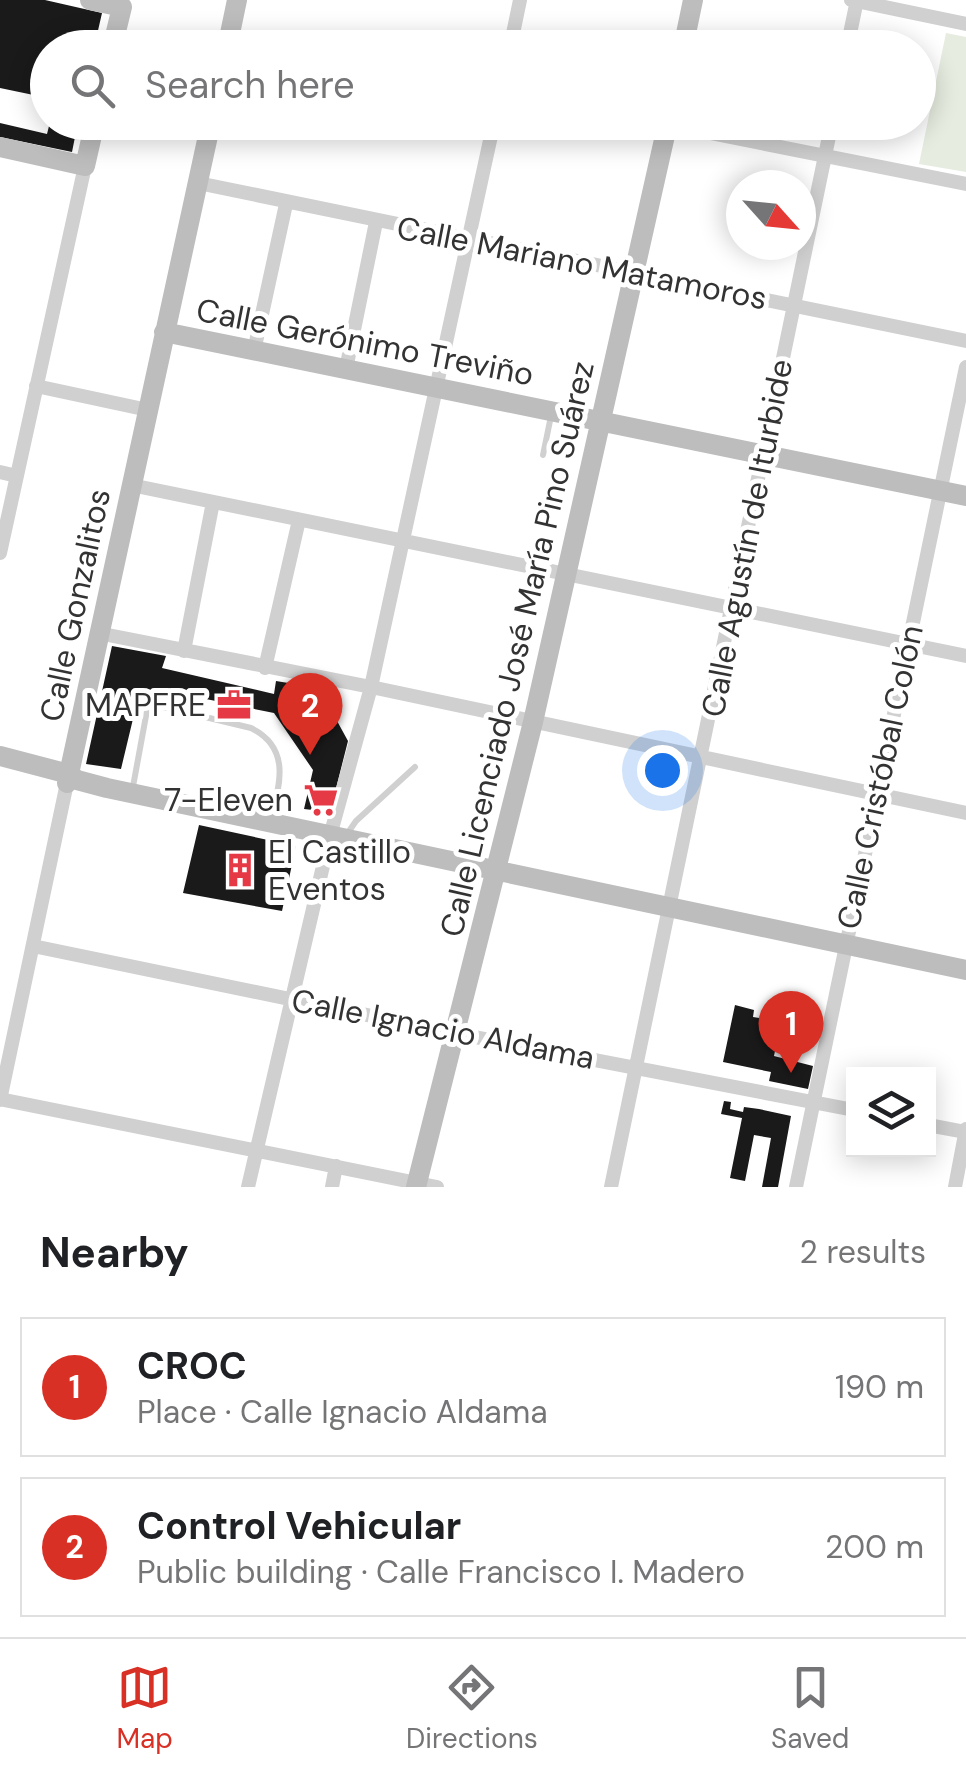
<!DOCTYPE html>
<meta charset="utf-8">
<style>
body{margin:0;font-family:"DM Sans",sans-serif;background:#f6f6f6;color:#202124}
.controls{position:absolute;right:30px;bottom:30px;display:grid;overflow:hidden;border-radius:0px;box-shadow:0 5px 25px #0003}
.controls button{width:90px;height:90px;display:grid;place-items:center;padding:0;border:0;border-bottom:2px solid #e0e0e0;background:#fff;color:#202124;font:50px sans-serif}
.compass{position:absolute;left:726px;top:170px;width:90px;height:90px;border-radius:50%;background:#fff;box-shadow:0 5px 25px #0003;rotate:117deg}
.you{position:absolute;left:662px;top:770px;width:35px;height:35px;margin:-25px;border:8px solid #fff;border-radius:50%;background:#1a73e8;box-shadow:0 0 0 15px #1a73e833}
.badge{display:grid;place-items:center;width:65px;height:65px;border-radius:50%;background:#d93025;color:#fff;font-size:32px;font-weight:700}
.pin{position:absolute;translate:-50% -82px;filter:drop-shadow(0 2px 5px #0008)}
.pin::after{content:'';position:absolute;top:52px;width:35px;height:30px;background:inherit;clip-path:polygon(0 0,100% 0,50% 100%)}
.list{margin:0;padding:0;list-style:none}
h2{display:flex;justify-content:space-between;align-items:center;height:130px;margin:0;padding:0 40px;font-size:42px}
h2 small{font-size:32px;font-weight:400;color:#757577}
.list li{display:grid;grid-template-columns:65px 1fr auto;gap:30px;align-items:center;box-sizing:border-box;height:140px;margin:0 20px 20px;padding:0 20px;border:2px solid #e0e0e0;border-radius:0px}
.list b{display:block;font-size:38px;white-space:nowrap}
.list p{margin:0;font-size:32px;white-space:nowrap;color:#757577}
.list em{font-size:32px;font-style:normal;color:#757577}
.icon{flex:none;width:55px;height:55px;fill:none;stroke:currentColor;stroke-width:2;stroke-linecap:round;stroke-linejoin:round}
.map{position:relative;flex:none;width:966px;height:1187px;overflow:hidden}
.search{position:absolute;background:#fff;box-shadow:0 5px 25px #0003;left:30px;right:30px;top:30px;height:110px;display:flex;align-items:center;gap:25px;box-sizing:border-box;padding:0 35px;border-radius:55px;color:#757577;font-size:38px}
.sheet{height:450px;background:#fff}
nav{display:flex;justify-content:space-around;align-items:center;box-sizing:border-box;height:140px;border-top:2px solid #e0e0e0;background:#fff;font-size:28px;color:#757577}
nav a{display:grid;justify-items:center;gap:5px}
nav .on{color:#d93025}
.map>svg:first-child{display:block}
.green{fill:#e6ecdf}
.building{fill:#1a1a1a}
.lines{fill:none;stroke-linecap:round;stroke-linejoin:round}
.lane{stroke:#d0d0d0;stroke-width:6}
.street{stroke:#d0d0d0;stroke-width:14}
.secondary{stroke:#bdbdbd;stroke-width:20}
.labels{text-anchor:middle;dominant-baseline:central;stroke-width:10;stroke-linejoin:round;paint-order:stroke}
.street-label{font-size:32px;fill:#333;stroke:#fff}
.poi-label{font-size:32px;fill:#333;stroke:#fff;text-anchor:end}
</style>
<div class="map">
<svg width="966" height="1187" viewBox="0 0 966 1187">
<rect width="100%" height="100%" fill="#fff"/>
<path class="green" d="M 946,33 L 966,37 L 966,172 L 919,164 Z"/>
<path class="building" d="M 0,0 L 45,0 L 102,13 L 94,48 L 48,48 L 48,98 L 0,88 Z
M 50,122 L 78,122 L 72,152 L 0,137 L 0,123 L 47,134 Z
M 112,646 L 166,656 L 162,668 L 274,694 L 276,681 L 319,688 L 348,741 L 330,812 L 304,809 L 313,770 L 274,713 L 157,689 L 138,698 L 121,769 L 86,764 Z
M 199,825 L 296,846 L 282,911 L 183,893 Z
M 735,1005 L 754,1010 L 753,1017 L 766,1019 L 768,1013 L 782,1016 L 774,1056 L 813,1066 L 808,1089 L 769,1081 L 771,1072 L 723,1062 Z
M 724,1101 L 731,1102 L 730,1109 L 743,1112 L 744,1107 L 759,1109 L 791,1116 L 778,1187 L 762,1187 L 771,1138 L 754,1135 L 745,1181 L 730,1178 L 742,1118 L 721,1114 Z"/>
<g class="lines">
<path class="lane" d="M 543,455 L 551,416
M 132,792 L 148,705 L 151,704 L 251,728 C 290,747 281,783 271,817
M 347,834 L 356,821 L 415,767"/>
<path class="street" d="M 851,0 L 966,24
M 230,35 L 289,48
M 510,48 L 520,0
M 847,48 L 857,0
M 655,122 L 966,184
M 198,183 L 966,341
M 254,351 L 286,204
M 346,369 L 376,222
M 36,386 L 148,410
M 0,472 L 17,476
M 131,485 L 966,656
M 0,553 L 85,166
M 98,633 L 371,687 L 966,813
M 184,651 L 213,502
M 265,668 L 299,520
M 33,946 L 454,1033 L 854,1110
M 0,1099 L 437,1187
M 0,1100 L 67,783
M 928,1125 L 966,1132
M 248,1187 L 330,836 L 371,687 L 494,122
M 332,1187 L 336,1166
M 611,1187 L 832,122
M 796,1187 L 966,367
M 955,1187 L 966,1129"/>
<path class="secondary" d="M 90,0 L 122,7 L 112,48
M 227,48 L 237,0
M 683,48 L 693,0
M 0,147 L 85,166 L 95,122
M 164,332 L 966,496
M 0,756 L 69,774 L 77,780 L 107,788 L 966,970
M 67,783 L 211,122
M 416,1187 L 533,722 L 668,122"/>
</g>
<defs>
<g id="office-bare" transform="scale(2.7)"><path d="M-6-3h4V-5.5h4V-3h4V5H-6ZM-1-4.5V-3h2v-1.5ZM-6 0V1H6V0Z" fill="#e63946" stroke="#fff" stroke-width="2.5" paint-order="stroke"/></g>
<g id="supermarket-bare" transform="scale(2.7)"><path d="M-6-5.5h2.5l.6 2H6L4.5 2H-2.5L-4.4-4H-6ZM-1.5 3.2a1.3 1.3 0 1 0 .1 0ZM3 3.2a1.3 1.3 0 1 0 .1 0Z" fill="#e63946" stroke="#fff" stroke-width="2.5" paint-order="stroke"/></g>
<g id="building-bare" transform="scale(2.7)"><path d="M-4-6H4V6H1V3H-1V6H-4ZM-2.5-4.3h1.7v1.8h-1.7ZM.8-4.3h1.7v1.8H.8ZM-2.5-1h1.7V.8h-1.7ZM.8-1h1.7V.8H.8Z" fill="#e63946" stroke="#fff" stroke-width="2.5" paint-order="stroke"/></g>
</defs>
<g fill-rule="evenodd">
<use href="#office-bare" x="234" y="705"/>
<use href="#supermarket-bare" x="321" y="800"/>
<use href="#building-bare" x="240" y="870"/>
</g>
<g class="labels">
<g class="street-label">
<text transform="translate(582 263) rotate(11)">Calle Mariano Matamoros</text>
<text transform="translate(365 342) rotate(11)">Calle Gerónimo Treviño</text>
<text transform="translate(747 538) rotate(-79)">Calle Agustín de Iturbide</text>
<text transform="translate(75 605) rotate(-78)">Calle Gonzalitos</text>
<text transform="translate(517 649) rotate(-77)">Calle Licenciado José María Pino Suárez</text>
<text transform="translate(880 777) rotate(-78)">Calle Cristóbal Colón</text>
<text transform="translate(443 1029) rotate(11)">Calle Ignacio Aldama</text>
</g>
<g class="poi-label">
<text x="206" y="705">MAPFRE</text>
<text x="293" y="800">7-Eleven</text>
<text x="268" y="852" text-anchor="start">El Castillo<tspan x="268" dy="37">Eventos</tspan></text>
</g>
</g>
</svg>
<div class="controls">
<button><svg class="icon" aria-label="layers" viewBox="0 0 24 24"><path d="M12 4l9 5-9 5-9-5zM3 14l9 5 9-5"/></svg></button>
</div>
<svg class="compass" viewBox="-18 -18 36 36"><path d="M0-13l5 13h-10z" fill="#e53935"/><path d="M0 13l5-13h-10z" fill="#757577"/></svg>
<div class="you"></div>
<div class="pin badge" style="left:791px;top:1073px">1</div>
<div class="pin badge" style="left:310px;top:755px">2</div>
<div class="search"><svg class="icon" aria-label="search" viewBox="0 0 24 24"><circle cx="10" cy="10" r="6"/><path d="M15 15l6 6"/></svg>Search here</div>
</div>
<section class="sheet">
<h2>Nearby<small>2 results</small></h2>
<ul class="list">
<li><span class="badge">1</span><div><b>CROC</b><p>Place · Calle Ignacio Aldama</p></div><em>190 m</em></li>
<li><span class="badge">2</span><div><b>Control Vehicular</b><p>Public building · Calle Francisco I. Madero</p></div><em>200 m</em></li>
</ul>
</section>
<nav>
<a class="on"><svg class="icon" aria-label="map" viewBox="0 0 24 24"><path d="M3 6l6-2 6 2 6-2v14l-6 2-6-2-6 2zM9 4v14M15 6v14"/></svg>Map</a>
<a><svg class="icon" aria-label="directions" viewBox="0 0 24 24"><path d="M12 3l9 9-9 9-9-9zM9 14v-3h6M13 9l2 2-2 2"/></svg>Directions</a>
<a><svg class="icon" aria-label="saved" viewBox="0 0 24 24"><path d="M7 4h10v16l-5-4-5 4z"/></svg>Saved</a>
</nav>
